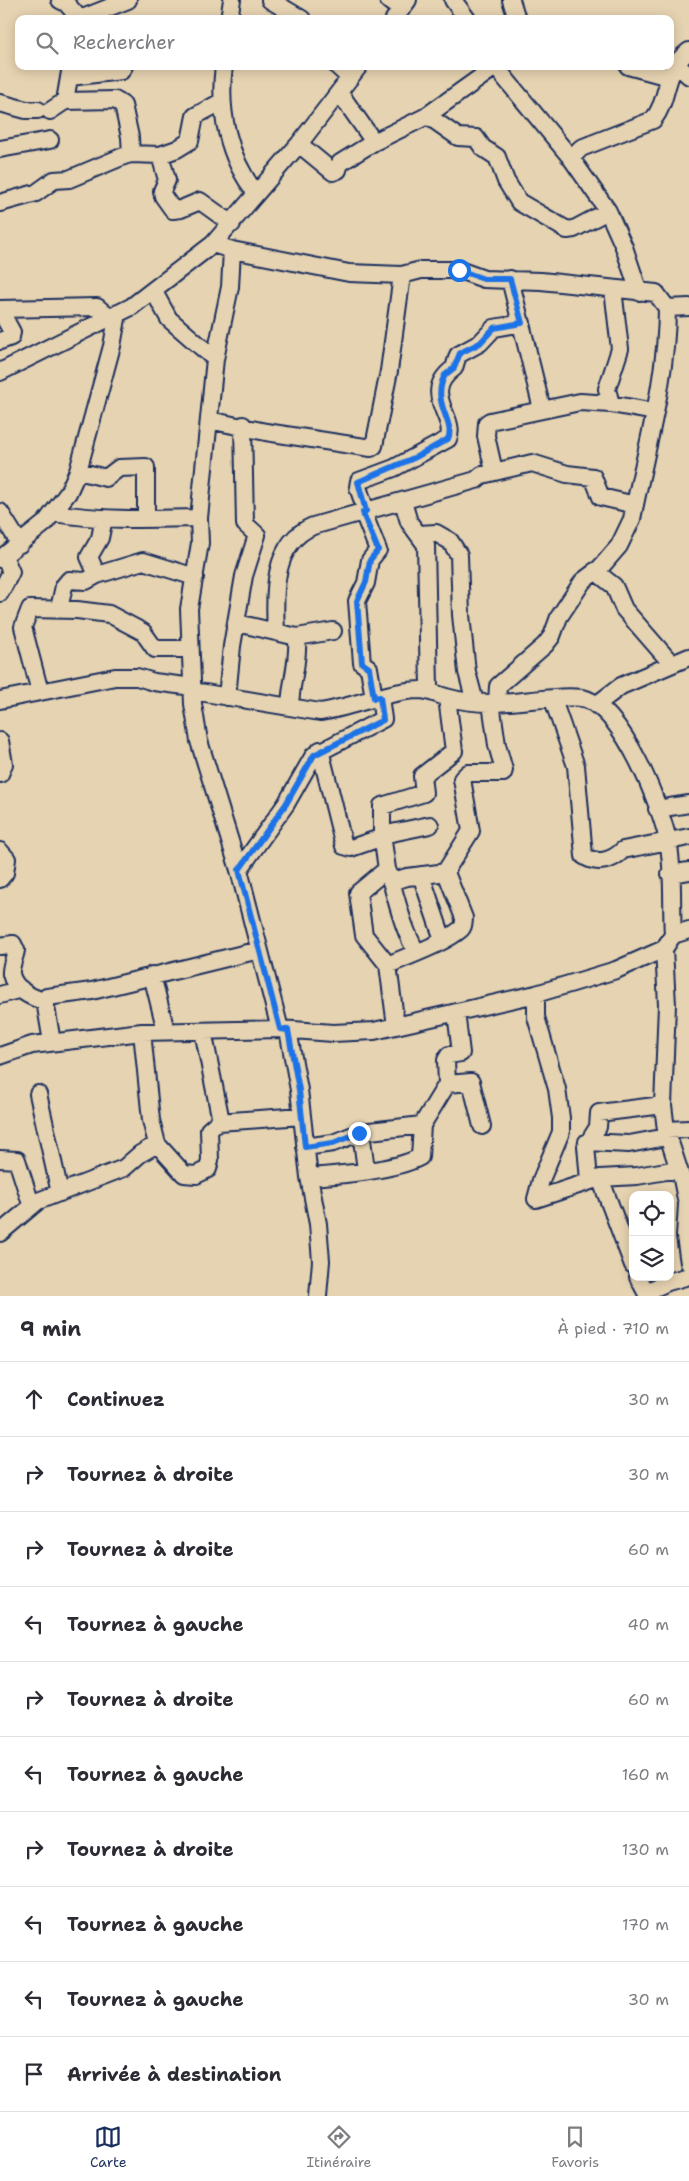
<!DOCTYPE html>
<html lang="fr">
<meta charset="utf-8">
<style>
body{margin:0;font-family:"Shantell Sans",sans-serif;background:#f7f7f7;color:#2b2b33}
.controls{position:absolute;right:15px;bottom:15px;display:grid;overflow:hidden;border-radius:10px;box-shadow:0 2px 12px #0003}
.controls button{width:45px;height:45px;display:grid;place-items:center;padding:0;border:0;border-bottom:1px solid #e1e1e2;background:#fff;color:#2b2b33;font:25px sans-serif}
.stop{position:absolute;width:15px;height:15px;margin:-11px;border:4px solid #1a73e8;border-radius:50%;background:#fff}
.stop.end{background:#1a73e8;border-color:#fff;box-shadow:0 1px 5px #0008}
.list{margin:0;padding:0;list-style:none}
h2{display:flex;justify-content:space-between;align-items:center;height:65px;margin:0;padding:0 20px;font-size:21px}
h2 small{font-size:16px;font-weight:400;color:#7c7c81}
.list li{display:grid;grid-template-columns:32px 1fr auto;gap:15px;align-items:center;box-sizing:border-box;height:75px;padding:0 20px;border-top:1px solid #e1e1e2}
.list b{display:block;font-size:19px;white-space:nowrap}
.list em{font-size:16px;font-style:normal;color:#7c7c81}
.icon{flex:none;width:28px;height:28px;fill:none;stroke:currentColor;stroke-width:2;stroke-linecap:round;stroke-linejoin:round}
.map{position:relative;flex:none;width:689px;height:1296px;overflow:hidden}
.search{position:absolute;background:#fff;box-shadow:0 2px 12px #0003;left:15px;right:15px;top:15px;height:55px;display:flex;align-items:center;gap:12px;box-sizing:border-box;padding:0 18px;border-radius:10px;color:#7c7c81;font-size:19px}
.sheet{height:815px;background:#fff}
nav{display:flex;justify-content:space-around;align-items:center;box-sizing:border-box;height:70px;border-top:1px solid #e1e1e2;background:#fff;font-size:14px;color:#7c7c81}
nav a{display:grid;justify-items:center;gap:2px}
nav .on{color:#1b2f5e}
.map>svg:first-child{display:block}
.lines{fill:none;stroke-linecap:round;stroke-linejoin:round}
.minor-casing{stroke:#1b2f5e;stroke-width:20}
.minor{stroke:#e6d3b1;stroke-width:16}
.route{stroke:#1a73e8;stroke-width:6}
</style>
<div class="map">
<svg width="689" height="1296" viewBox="0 0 689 1296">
<rect width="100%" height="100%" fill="#e6d3b1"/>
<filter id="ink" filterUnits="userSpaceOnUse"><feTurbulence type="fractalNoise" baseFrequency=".02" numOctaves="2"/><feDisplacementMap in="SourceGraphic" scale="10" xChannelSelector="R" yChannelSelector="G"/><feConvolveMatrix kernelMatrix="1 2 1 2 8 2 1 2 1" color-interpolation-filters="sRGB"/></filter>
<g filter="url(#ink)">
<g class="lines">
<g class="minor-casing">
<path id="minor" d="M 60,0 L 66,3 L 80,19 L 128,0
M 270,0 L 302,19
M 388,0 L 401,10
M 453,0 L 467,19
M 511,0 L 517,19
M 229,19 L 232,0
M 394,19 L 408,0
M 675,63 L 689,76
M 224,66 C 218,110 228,158 256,193
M 337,66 L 350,78
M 495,66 L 571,158
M 628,66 L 669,77
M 70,77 L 121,71 L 124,66
M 339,92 L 374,142
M 65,101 L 115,100 L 123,105 L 130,137 L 131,154
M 0,103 L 26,110 L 38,110
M 50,111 L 65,101 L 71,66
M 425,117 L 495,67
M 299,144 L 333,172 L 338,170 L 340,163 L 374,142 L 425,117 L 431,118 L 458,137 L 476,138 L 483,148 L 497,157 L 506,181 L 519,202 L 567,230 L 574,229 L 608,211
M 0,149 L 50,140
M 160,155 L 167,180 L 162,191 L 163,196 L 173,210 L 181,209 L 200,201 L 232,224
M 0,203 L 36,193 L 54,180 L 69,179 L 124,156 L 131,154 L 160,155 L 177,149 L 190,141 L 195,116 L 221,102
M 213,244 L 232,250 L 349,273 L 402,275 L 421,270 L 459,270 L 484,279 L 541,281 L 656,293 L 667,308 L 689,307
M 232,250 L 230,287 L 215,359 L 199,518 L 200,543 L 189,609 L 193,704 L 199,741 L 239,870 L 280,1029
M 510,279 L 542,409
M 153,290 L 169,319 L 215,359
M 639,292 L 624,247 L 608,211 L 571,158 L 581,148 L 653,120 C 671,97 662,71 689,51
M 0,309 L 97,307 L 109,317
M 0,310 L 12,332 L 11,337 L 0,341
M 0,372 L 131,307 L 213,244 L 299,144 L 359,66
M 611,404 L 607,389 L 620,349 L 613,289
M 209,420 L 266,432 L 371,448 L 374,446 L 389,371 L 402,275
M 78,471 L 106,478 L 119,468 L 146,467 L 146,517
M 494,471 L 486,436 L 487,423 L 490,421 L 580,402 L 611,404 L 655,412
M 403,502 L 409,522 L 426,545 L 429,687 L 422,690
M 366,511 L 358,487 L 359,481 L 394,468 L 448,439 C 458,417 419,394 454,368 L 458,355 L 480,343 L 494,328 L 522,323
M 0,512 L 20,544
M 363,512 L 378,550 L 370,560 L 366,583 L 357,601 L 362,663 L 369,668 L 374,698
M 54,513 C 102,521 150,519 199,518
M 419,534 L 436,533 L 450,541 L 459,555 L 461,615 L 467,672 L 475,702
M 0,559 L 45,523 L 68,493 L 78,471 L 112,346 L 118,313
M 595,571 L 614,586 L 624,609 L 671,663
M 97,575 L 89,557 L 100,538 L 104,518
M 0,593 L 11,572 L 4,556
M 59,609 L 64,586 L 69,580 L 86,581 L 97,575 L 143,561 L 195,577
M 237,623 L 297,637 L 333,631
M 276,632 C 274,595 272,543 313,526 L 476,480 L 482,475 L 532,463 L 567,474 L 593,477 L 601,497 L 635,505
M 193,691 L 320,712 C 354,707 386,691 420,690 C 428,690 438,695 446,697 C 460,701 476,703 491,703 C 513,704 568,693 586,699 C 624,713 659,802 668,840 C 674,870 671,904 673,935
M 40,692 L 23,627 L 30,609 L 77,610 L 109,614 L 143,632 L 155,649 L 190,649
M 227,697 L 232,646 L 244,576 L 257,535 L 245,524 L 243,425
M 0,700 L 115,677 L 137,677 L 154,682 L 193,687
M 553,700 L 576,766 L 584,856 C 597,865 612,861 623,850 L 689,837
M 497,703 L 498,686 L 545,645 L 552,636 L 559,617 L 583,581 L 600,568 L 619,546 L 632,519 C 646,448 667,380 667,308
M 596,705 L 621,686 L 689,657
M 290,706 C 291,680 299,663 297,637
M 0,741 L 4,764 L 0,774
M 320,750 L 344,846 L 351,848 L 383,837
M 657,809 L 689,804
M 382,835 L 430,825
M 0,851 L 7,859 L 5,873 L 0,879
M 387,869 C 397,898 401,925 416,951
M 239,870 L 286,804 L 314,755 L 383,719 L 380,697
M 670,874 L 689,871
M 421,875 L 443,940
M 391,882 L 407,877 L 447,872
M 689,930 L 673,935 L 664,949 L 667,1005 L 663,1105 L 666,1130 L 682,1179 L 687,1204 L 685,1236 L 689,1263
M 0,946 L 13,944 L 16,950 C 15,957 10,967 11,974 C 14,989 31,998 45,1001
M 388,965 L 364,935 L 358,893 L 387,869 L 382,835 L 382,806 L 424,793 L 422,776 L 454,751 L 447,698
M 152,975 L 166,1031
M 536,994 L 536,1017 L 557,1089 L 561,1118 L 561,1132 L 541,1180 L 536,1199 L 600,1178 L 637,1176 L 678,1169
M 0,995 L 21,989
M 396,1026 L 388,965 C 410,955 443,944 461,929 C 464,926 464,922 464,918 L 447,875 L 447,869 L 471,831 L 462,779 L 468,773 L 503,773 L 504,770 L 497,745 L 491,703
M 288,1030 L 299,1090 L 309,1177 L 318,1224 L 321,1261 L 318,1296
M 203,1031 L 221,1121
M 142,1032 L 151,1120 L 157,1144 L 184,1174 L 196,1175 L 208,1169 L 210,1160 L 209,1130 L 218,1122 L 302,1116
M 52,1042 L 45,1001 L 47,997 L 92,991 L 259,950
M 0,1056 L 32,1045 L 142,1032 L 280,1029 L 333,1033 L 374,1031 L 536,994 L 616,970 L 664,949
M 447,1084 L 471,1082 L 482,1126
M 38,1094 L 60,1193
M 666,1130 L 689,1129
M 361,1132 L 366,1170
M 587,1142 L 629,1144 L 667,1137
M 305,1147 L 333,1143 L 361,1132 L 422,1125
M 0,1159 L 17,1160 L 31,1204
M 309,1177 C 338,1175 394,1171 420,1157 L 422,1125 L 447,1084 L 446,1060 L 449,1055 L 461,1053 L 456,1012
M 600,1178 L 633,1265
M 589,1180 L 586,1146 L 598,1127 L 599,1113 L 663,1105
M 0,1233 L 38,1201 L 124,1168 L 140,1154 L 157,1144
M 638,1277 L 648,1296
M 646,1292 L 668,1282 L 689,1276"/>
</g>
<use href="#minor" class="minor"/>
</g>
</g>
<g class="lines" filter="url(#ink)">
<path class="route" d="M 359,1133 L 333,1143 L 305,1147 L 299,1090 L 288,1030 L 280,1029 L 239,870 L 286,804 L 314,755 L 383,720 L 380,697 L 374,698 L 369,668 L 362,663 L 357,601 L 366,582 L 370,560 L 378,550 L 364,516 L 363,512 L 366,511 L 358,482 L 416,457 L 448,439 C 456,422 430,403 445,375 L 454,368 L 460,353 L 480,343 L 494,328 L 522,323 L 510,279 L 484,279 L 459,270"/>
</g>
</svg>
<div class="controls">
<button><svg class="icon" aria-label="locate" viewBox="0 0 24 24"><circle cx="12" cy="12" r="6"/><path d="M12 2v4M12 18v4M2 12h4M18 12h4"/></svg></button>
<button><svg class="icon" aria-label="layers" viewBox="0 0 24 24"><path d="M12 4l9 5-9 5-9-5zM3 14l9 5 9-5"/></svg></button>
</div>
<div class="stop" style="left:459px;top:270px"></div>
<div class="stop end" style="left:359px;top:1133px"></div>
<div class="search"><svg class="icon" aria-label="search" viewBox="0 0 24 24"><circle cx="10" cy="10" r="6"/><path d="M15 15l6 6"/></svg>Rechercher</div>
</div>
<section class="sheet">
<h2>9 min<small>À pied · 710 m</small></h2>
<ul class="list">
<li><svg class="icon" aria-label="ahead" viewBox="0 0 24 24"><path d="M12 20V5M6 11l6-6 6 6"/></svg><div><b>Continuez</b></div><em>30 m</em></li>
<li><svg class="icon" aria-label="right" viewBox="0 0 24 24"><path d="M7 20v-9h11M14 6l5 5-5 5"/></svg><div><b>Tournez à droite</b></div><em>30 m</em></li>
<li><svg class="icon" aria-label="right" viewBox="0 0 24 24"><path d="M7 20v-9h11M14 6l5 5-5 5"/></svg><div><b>Tournez à droite</b></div><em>60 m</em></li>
<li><svg class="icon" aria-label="left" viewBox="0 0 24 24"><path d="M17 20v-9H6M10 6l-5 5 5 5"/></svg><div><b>Tournez à gauche</b></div><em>40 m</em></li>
<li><svg class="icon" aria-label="right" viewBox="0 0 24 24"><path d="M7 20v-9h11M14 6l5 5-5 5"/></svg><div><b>Tournez à droite</b></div><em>60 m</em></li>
<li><svg class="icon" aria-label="left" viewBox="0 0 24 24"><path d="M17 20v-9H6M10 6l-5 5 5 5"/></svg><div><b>Tournez à gauche</b></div><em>160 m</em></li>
<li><svg class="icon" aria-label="right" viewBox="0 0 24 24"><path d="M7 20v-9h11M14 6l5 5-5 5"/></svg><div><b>Tournez à droite</b></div><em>130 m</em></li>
<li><svg class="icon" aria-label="left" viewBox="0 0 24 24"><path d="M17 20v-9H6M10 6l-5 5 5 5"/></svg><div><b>Tournez à gauche</b></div><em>170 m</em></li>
<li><svg class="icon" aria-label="left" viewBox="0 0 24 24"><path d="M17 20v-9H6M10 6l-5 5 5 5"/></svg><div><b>Tournez à gauche</b></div><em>30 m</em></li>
<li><svg class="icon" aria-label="arrive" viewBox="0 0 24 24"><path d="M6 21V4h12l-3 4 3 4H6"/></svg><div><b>Arrivée à destination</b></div></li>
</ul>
</section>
<nav>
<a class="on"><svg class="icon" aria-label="map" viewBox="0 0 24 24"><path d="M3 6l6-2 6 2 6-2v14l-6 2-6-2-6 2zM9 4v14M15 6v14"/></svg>Carte</a>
<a><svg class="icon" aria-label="directions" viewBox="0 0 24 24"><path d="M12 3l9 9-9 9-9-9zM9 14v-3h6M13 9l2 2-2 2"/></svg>Itinéraire</a>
<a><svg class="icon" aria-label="saved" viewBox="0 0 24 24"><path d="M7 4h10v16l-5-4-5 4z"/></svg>Favoris</a>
</nav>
